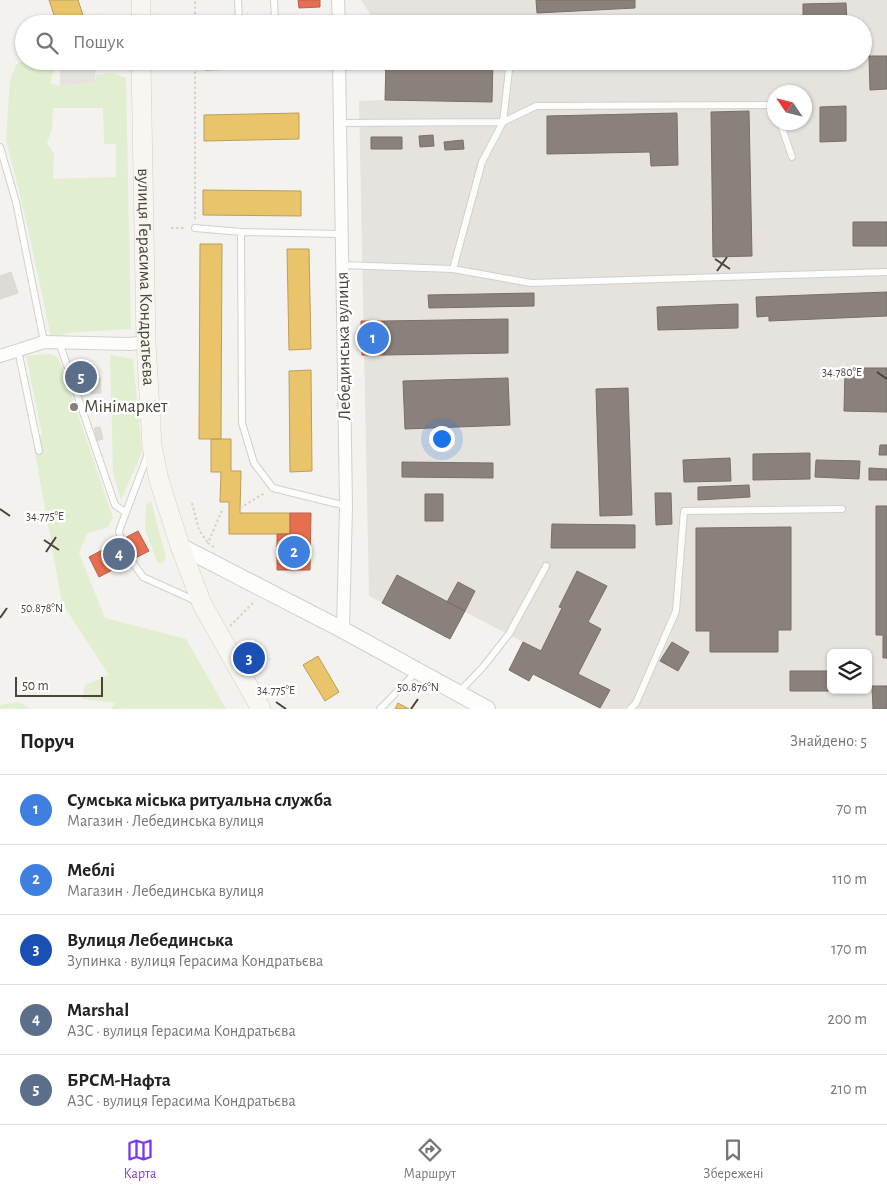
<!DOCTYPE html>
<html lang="uk">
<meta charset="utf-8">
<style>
body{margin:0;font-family:"Alegreya Sans",sans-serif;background:#f6f6f6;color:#222}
.controls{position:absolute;right:15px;bottom:15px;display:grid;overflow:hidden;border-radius:8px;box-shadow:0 1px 4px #0004}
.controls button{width:45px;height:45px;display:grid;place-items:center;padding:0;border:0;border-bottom:1px solid #e0e0e0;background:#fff;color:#222;font:25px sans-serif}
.compass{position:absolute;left:767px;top:85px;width:45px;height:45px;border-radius:50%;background:#fff;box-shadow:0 1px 4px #0004;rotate:305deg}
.scale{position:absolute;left:15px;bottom:12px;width:88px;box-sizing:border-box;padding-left:5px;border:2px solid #4b4439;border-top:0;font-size:14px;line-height:18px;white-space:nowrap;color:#4b4439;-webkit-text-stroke:4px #fff;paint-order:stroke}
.you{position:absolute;left:441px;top:438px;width:18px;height:18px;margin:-12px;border:4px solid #fff;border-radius:50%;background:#1a73e8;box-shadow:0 0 0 8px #1a73e833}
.badge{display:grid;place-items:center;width:32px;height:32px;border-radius:50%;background:#7c3aed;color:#fff;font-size:16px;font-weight:700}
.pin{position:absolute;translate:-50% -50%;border:2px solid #fff;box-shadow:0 1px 5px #0006}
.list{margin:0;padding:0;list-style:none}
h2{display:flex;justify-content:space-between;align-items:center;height:65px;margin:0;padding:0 20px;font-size:21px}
h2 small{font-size:16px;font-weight:400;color:#767676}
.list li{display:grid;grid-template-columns:32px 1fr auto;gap:15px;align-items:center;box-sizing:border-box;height:70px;padding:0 20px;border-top:1px solid #e0e0e0}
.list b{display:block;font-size:19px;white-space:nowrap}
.list p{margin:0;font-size:16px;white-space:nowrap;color:#767676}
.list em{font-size:16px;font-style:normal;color:#767676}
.icon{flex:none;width:28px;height:28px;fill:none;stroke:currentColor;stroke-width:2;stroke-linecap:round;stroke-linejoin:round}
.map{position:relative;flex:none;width:887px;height:709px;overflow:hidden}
.search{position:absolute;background:#fff;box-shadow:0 1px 4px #0004;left:15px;right:15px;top:15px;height:55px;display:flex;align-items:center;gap:12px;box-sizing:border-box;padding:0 18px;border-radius:28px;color:#767676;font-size:19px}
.sheet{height:415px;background:#fff}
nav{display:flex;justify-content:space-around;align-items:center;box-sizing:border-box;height:70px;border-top:1px solid #e0e0e0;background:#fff;font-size:14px;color:#767676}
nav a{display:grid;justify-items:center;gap:2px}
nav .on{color:#7c3aed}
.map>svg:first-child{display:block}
.industrial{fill:#e6e2de;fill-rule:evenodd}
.green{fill:#e1eecf;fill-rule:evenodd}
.parking{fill:#e6e3df}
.homes{fill:#e9c46a;stroke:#ba9e5b}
.shops{fill:#e76f51;stroke:#b8624a}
.industry{fill:#8a817c;stroke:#776f68}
.building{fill:#dedbd6;stroke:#dcd9d4}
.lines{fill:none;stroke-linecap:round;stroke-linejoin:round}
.service-casing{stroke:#d2d0cb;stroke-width:8}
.minor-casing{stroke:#d2d0cb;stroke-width:14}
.tertiary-casing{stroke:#d2d0cb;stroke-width:18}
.secondary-casing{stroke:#d3cfc5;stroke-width:20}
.path{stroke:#d3d2cc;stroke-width:2;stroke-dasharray:2.5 2.5;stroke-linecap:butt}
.service{stroke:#fdfdfc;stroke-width:6}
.minor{stroke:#fdfdfc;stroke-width:12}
.tertiary{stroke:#fdfdfc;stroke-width:16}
.secondary{stroke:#f7f6f1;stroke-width:19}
.ticks{fill:none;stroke:#4b4439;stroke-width:2}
.poi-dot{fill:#868178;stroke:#fff;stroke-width:2}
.labels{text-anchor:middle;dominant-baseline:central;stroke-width:5;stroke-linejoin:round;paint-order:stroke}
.street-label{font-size:18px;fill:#4b4439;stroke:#fff}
.poi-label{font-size:18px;fill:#4b4439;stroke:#fff;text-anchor:start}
.ticks-label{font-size:12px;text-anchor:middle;fill:#4b4439;stroke:#fff;stroke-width:5;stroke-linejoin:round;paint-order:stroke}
</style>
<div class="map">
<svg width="887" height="709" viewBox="0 0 887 709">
<rect width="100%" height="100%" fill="#f4f2ee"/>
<path class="industrial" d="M 361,0 L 887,0 L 887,709 L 601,709 L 533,674 L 529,681 L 509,670 L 523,642 L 465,612 L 450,639 L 369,596 L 359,101 L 385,100 L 386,61 L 863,61 L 863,24 L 377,24 ZM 774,92 L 804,92 L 804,122 L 774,122 ZM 831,653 L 868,653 L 868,690 L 831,690 Z"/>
<path class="green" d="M 24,60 C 34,64 45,59 54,70 L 50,83 L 60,86 L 95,82 L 96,75 L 112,73 L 126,78 L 131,329 L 66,333 L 60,337 L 51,337 L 26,220 L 6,140 L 10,80 L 16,65 ZM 53,108 L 103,108 L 104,144 L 116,144 L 116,177 L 53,179 L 54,154 L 47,143 L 52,129 Z
M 49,354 L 56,356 L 61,364 L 113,518 L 108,527 L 87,534 L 79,553 L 105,618 L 186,639 L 226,709 L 111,709 L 115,703 L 82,699 L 85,685 L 109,675 L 62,603 L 34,447 L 42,434 L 26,356 Z
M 110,355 L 133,359 L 142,452 L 121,500 L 113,473 Z
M 151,501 L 166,558 L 162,564 L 157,562 L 145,529 L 146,505 Z
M 18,702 L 32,709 L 0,709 L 0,705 Z"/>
<path class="parking" d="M 60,61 L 96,61 L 95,82 L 60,86 Z
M 455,173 L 455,237 L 438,254 L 367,254 L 367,174 Z"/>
<path class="homes" d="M 49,0 L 78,0 L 86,24 L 57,24 Z
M 204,61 L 300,61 L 301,67 L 205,70 Z
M 299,113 L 299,139 L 204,141 L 204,115 Z
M 203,190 L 301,191 L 301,216 L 203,215 Z
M 200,244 L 222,244 L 221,439 L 199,439 Z
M 287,249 L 309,249 L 311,349 L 289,350 Z
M 311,370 L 312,471 L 290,472 L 289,371 Z
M 211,439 L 231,439 L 231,471 L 241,471 L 240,513 L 290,513 L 290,534 L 229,534 L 229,502 L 220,502 L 221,472 L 211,472 Z
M 318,656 L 339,692 L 325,701 L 303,665 Z
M 398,703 L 409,709 L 395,709 Z"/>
<path class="shops" d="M 298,0 L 320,0 L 320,7 L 299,8 Z
M 361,321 L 384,321 L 384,355 L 362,355 Z
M 86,368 L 87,386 L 76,387 L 75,369 Z
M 290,513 L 311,513 L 310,570 L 277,570 L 277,534 L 290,534 Z
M 138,531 L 149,551 L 99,577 L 89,557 Z"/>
<path class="industry" d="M 536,0 L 635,0 L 635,8 L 537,13 Z
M 846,3 L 847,20 L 803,21 L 803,4 Z
M 869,56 L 887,56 L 887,89 L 870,90 Z
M 386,61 L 493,61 L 492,102 L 385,100 Z
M 846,106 L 846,141 L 820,142 L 820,107 Z
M 749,111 L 752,256 L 713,257 L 711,112 Z
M 677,113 L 678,165 L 651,166 L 650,152 L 547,154 L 547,116 Z
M 433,135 L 434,146 L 420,147 L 419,136 Z
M 371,137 L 402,137 L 402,149 L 371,149 Z
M 463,140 L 464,149 L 445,150 L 444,142 Z
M 853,222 L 887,222 L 887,246 L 853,246 Z
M 887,292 L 887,316 L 769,321 L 769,316 L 757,317 L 756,297 Z
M 534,293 L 534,306 L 429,308 L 428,295 Z
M 738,304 L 738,328 L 658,330 L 657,307 Z
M 508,319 L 508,353 L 384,355 L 384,321 Z
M 845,368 L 887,368 L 887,412 L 844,411 Z
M 508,378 L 510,425 L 405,429 L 403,381 Z
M 628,388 L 632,515 L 600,516 L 596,389 Z
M 880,445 L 887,445 L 887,455 L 879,455 Z
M 810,453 L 810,479 L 753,480 L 753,454 Z
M 730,458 L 731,481 L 684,482 L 683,460 Z
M 816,460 L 860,461 L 859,479 L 815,477 Z
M 402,462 L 493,463 L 493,478 L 402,477 Z
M 869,468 L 887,469 L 887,480 L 869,480 Z
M 749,485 L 750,497 L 698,500 L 698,487 Z
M 655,493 L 671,493 L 672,524 L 656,525 Z
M 425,494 L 443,494 L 443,521 L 425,521 Z
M 876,506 L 887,506 L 887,658 L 883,658 L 883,635 L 876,635 Z
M 552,524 L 635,525 L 635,548 L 551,548 Z
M 791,527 L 791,630 L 778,630 L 778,652 L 710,652 L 710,631 L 696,631 L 696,528 Z
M 577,571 L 607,586 L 588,622 L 601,629 L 578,674 L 610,690 L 600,708 L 533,674 L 529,681 L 509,670 L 523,642 L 541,651 L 562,608 L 559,607 Z
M 397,575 L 465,611 L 450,639 L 382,603 Z
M 458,582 L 475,591 L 465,611 L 447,602 Z
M 672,642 L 689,652 L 678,671 L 660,661 Z
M 790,671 L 831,671 L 830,691 L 790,691 Z
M 872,686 L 887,686 L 887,709 L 873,709 Z"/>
<path class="building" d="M 11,272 L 18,293 L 0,299 L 0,276 Z
M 100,378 L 101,393 L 91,394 L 90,379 Z
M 100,427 L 103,439 L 97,441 L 94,428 Z"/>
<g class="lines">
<g class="service-casing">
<path id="service" d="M 238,0 L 239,22
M 274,0 L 275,22
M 513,24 L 514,21
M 780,122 L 792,157
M 340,123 L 503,122 L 536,106 L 774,105 L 774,107
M 0,147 L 16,202 L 44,342
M 195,228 L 241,232
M 341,234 L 241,232 L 242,423 L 254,463 L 273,488 L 346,506
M 342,265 L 453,269 L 531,283 L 887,272
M 453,269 L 482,162 L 503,122 L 510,61
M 59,342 L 115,505 L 125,512
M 18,350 L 39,451
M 121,540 L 119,531 L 148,454
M 131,560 L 143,577 L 196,601
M 459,692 L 483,667 L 509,634 L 546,566
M 380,709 L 417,671
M 630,709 L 636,703 L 676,611 L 684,511 L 842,509"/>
</g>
<g class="minor-casing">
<path id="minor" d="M 338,0 L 339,24
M 339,61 L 346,506 L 343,630
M 0,356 L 44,342 L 130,344 L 146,342"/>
</g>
<g class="tertiary-casing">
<path id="tertiary" d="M 180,546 L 343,630 L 487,709"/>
</g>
<g class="secondary-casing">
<g id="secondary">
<path d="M 141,0 L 141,24"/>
<path id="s1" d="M 141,61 L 146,342 L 152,446 L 159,480 L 180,546 L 202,604 L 261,709"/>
</g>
</g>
<path class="path" d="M 195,24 L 195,0
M 195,219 L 195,61
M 171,228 L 186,228
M 192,503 L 199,530 L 208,543
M 240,508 L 265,493
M 214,547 L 208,543 L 223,508
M 230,626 L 255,601"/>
<use href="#service" class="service"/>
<use href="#minor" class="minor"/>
<use href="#tertiary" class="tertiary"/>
<use href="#secondary" class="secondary"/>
</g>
<path class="ticks" d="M 715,259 L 730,269M 717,271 L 727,257M 877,372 L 887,379M 0,509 L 10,516M 44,540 L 59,550M 46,552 L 56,537M 0,618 L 7,608M 276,702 L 286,709M 411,709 L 418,699"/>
<circle class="poi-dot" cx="74" cy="407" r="5"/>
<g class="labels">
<g class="street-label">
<text stroke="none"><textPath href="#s1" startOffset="216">вулиця Герасима Кондратьєва</textPath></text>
<text transform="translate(344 346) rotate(-91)">Лебединська вулиця</text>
</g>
<g class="poi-label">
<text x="84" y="407">Мінімаркет</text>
</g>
</g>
<g class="ticks-label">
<text x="842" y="376">34.780°E</text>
<text x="45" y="520">34.775°E</text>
<text x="42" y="612">50.878°N</text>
<text x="418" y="691">50.876°N</text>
<text x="276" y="694">34.775°E</text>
</g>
</svg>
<div class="controls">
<button><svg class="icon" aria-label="layers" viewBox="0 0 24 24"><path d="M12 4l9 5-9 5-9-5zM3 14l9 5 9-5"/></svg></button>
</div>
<svg class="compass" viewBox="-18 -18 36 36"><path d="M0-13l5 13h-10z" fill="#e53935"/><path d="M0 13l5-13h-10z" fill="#767676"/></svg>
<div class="scale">50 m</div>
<div class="you"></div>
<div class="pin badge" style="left:373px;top:338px;background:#3f7fe0">1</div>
<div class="pin badge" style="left:294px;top:552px;background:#3f7fe0">2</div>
<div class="pin badge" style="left:249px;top:658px;background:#1a4fb4">3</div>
<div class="pin badge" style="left:119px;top:554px;background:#5c6f8a">4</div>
<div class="pin badge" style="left:81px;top:377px;background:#5c6f8a">5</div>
<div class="search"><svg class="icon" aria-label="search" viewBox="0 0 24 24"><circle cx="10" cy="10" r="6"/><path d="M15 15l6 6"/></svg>Пошук</div>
</div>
<section class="sheet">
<h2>Поруч<small>Знайдено: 5</small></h2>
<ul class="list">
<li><span class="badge" style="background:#3f7fe0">1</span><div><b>Сумська міська ритуальна служба</b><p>Магазин · Лебединська вулиця</p></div><em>70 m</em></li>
<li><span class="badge" style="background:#3f7fe0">2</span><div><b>Меблі</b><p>Магазин · Лебединська вулиця</p></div><em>110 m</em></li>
<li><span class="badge" style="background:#1a4fb4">3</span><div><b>Вулиця Лебединська</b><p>Зупинка · вулиця Герасима Кондратьєва</p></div><em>170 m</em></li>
<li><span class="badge" style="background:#5c6f8a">4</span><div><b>Marshal</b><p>АЗС · вулиця Герасима Кондратьєва</p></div><em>200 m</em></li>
<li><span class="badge" style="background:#5c6f8a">5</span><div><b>БРСМ-Нафта</b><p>АЗС · вулиця Герасима Кондратьєва</p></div><em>210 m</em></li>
</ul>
</section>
<nav>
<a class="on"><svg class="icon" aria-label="map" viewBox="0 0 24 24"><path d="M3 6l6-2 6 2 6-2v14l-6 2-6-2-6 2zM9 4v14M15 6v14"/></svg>Карта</a>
<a><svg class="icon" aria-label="directions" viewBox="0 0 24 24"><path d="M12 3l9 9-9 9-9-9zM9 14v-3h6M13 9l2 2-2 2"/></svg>Маршрут</a>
<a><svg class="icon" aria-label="saved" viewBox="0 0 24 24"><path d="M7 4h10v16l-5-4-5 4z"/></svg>Збережені</a>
</nav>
